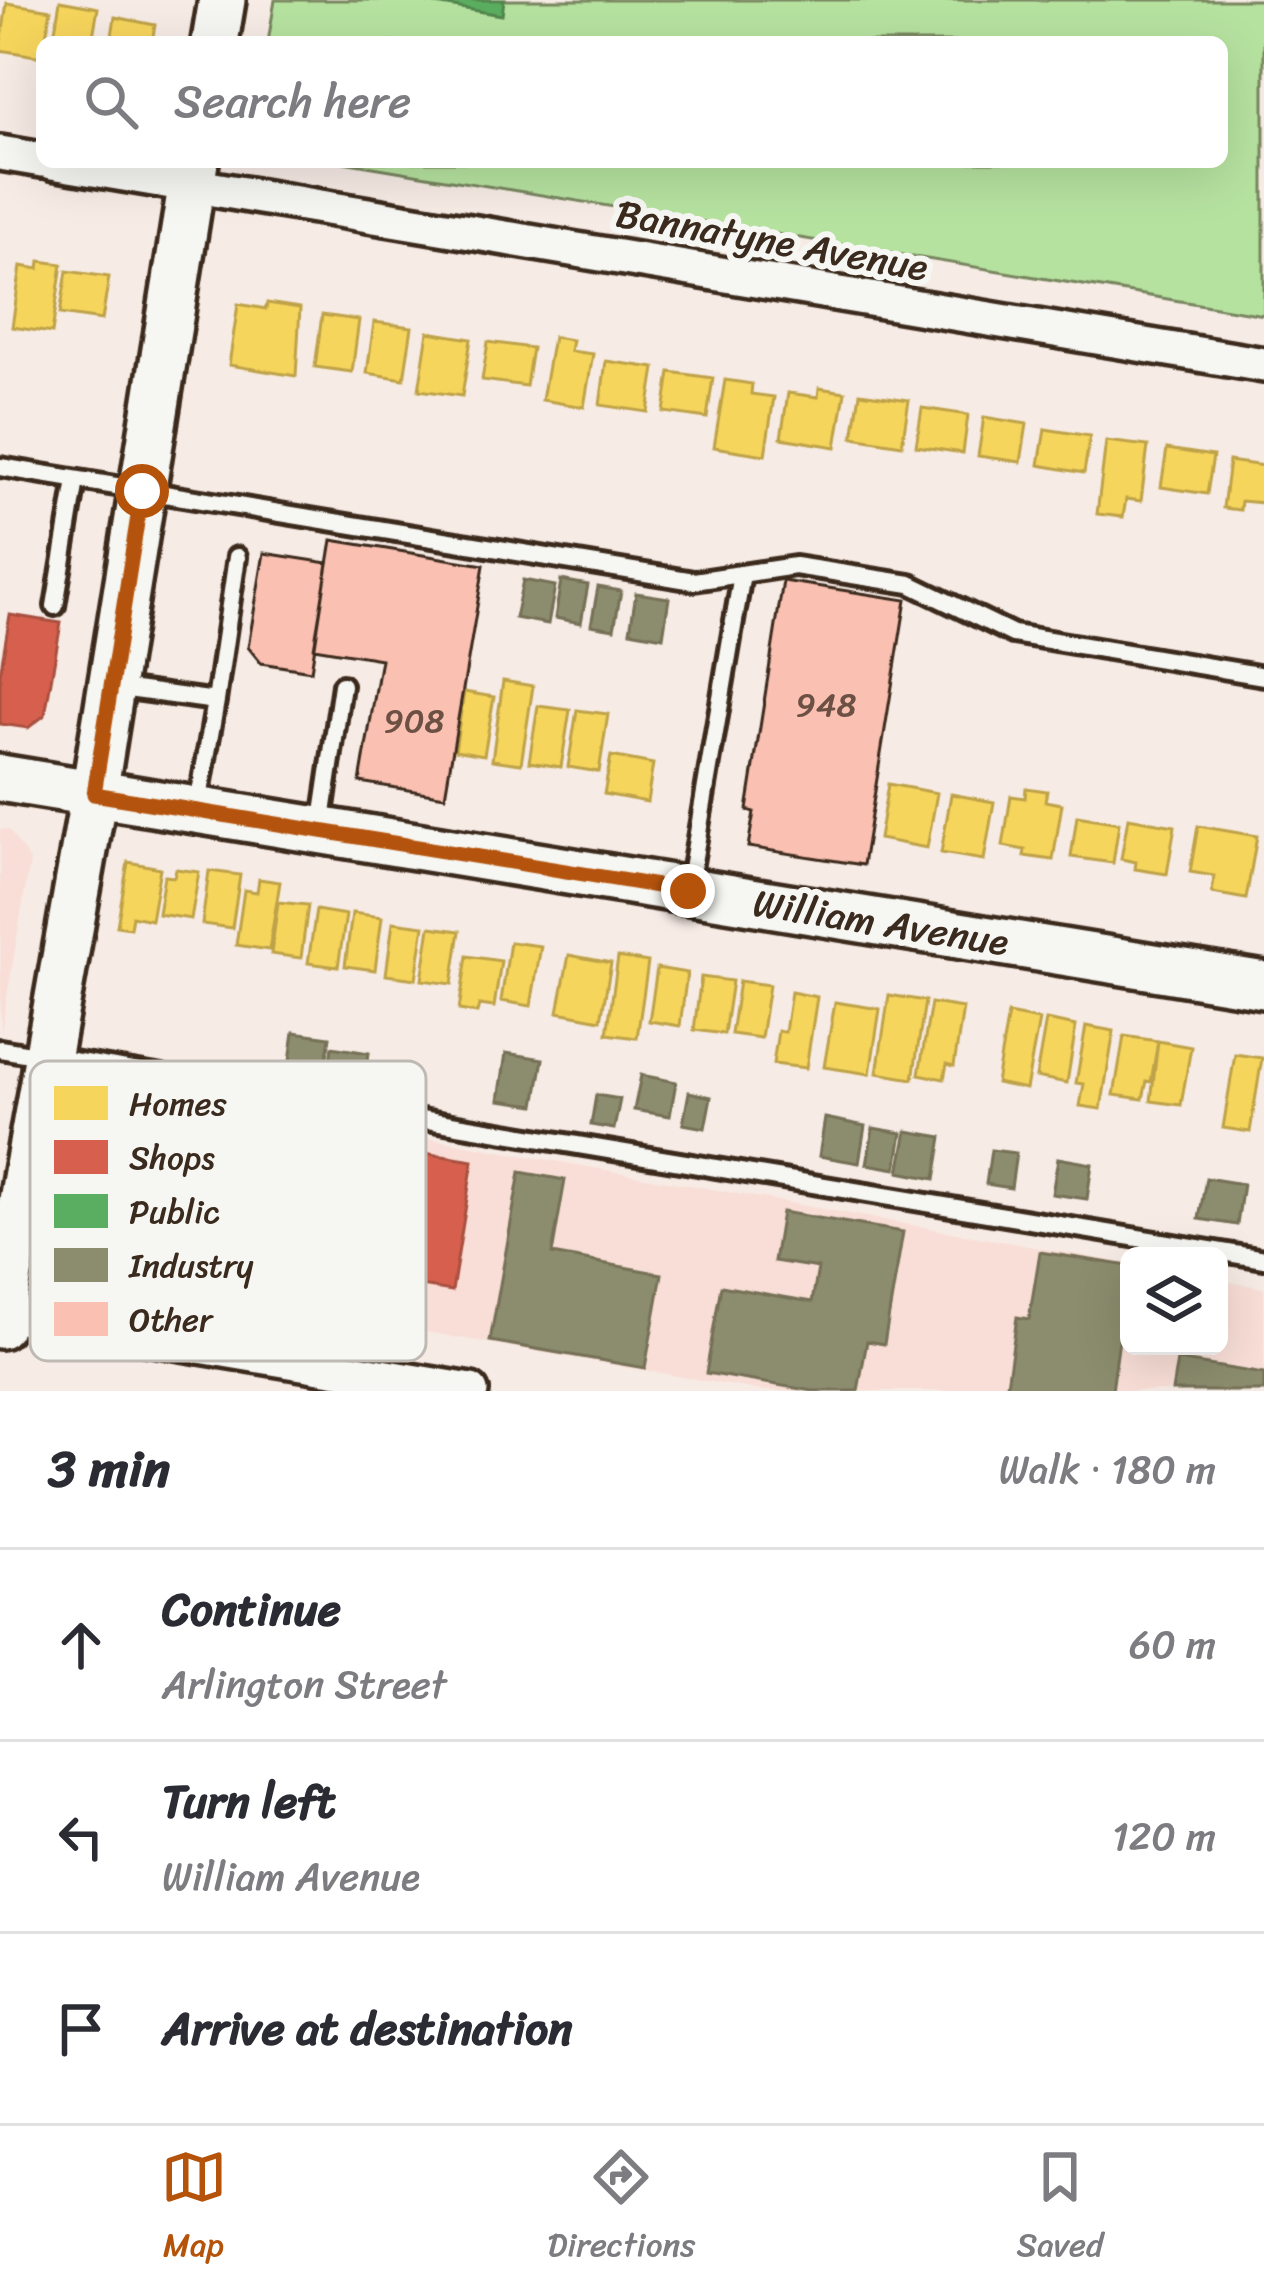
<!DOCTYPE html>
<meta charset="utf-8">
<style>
body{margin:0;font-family:Sriracha,sans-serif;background:#f2f2f3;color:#2b2b33}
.controls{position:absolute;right:36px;bottom:36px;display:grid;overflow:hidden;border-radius:18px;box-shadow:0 12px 48px #0002}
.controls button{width:108px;height:108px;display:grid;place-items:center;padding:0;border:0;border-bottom:3px solid #e1e1e2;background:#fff;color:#2b2b33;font:60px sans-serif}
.stop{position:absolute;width:36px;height:36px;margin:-27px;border:9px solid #b45309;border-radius:50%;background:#fff}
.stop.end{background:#b45309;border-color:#fff;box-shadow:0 3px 12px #0008}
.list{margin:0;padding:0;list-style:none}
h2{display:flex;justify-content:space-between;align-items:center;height:156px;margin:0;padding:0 48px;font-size:51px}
h2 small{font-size:39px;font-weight:400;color:#7c7c81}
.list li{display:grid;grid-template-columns:78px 1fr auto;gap:36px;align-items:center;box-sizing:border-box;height:192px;padding:0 48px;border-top:3px solid #e1e1e2}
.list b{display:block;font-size:45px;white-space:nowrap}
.list p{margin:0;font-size:39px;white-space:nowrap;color:#7c7c81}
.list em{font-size:39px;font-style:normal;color:#7c7c81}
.icon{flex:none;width:66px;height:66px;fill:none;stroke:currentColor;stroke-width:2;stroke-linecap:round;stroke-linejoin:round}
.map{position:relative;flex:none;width:1264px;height:1391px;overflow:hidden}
.search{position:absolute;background:#fff;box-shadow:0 12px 48px #0002;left:36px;right:36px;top:36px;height:132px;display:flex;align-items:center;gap:30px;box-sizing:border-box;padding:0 42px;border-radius:18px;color:#7c7c81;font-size:45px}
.sheet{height:732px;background:#fff}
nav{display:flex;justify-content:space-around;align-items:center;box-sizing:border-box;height:168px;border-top:3px solid #e1e1e2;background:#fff;font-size:33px;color:#7c7c81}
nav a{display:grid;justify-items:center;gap:6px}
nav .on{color:#b45309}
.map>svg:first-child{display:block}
.built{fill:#f8ded6}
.green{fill:#b6e2a0;stroke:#78865f;stroke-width:3}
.homes{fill:#f6d55c;stroke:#bea249;stroke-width:3}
.shops{fill:#d6604d;stroke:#a8503f;stroke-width:3}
.public{fill:#5aae61;stroke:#51864d;stroke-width:3}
.industry{fill:#8c8c6e;stroke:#746f56;stroke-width:3}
.building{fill:#fac0b2;stroke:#3b2a1e;stroke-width:3}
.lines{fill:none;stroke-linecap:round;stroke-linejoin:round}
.lane-casing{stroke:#3b2a1e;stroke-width:26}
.street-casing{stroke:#3b2a1e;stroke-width:42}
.secondary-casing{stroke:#3b2a1e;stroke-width:54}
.lane{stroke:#f6f6f2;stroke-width:16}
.street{stroke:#f6f6f2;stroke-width:33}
.secondary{stroke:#f6f6f2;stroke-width:45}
.route{stroke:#b45309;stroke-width:15}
.labels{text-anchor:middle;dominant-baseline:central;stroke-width:12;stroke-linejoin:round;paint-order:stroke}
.number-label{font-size:33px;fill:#6b5043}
.street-label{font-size:39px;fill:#3b2a1e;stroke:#f6f6f2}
.key{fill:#f6f6f2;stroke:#beb9b2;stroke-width:3}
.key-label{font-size:33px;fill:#3b2a1e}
</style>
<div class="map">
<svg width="1264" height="1391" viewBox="0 0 1264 1391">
<rect width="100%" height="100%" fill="#f7ebe5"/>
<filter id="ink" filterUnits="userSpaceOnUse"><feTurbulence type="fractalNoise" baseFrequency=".00833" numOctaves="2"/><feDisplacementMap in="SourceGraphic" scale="24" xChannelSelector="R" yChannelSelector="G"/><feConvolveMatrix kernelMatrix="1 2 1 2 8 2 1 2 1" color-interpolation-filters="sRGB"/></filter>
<g filter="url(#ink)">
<path class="built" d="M 0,829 L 9,830 L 30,861 L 1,1032 Z
M 103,1080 L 1129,1264 L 1129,1346 L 1219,1346 L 1219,1280 L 1264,1288 L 1264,1391 L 763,1391 L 70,1270 Z"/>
<path class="green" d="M 275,0 L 1264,0 L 1264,315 L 343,162 L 1222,162 L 1222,42 L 268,42 Z"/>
<path class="homes" d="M 60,1 L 98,8 L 92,42 L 53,42 Z
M 7,3 L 51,10 L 42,57 L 0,50 Z
M 115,17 L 155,25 L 152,42 L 111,42 Z
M 40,261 L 62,264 L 52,333 L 12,327 L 21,266 L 39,269 Z
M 67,271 L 109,277 L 102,320 L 60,314 Z
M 267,303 L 300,308 L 296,376 L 229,365 L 238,304 L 266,309 Z
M 322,315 L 359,320 L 352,372 L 315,367 Z
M 374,322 L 412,327 L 404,379 L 367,373 Z
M 428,332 L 471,339 L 462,396 L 419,390 Z
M 553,337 L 572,340 L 570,351 L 593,354 L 584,407 L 542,400 Z
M 488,342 L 532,348 L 526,386 L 482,380 Z
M 606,361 L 655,368 L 648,412 L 600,405 Z
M 670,372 L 713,378 L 707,418 L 664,412 Z
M 725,380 L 752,384 L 751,394 L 774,397 L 765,455 L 714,447 Z
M 819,388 L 845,392 L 836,447 L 781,438 L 788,393 L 818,397 Z
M 860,393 L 909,400 L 902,445 L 853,437 Z
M 922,408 L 968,415 L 963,453 L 916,446 Z
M 984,417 L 1027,424 L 1021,462 L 978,456 Z
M 1045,429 L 1090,436 L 1084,473 L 1039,465 Z
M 1106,441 L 1148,446 L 1141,501 L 1126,499 L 1123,517 L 1097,514 Z
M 1167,449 L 1213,456 L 1207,494 L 1161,487 Z
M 1229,461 L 1264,466 L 1264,503 L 1241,501 L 1240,510 L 1223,508 Z
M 503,681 L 533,686 L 521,764 L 492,760 Z
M 464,692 L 494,697 L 484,755 L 455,750 Z
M 538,706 L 570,710 L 561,767 L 529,762 Z
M 577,710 L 608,714 L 599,772 L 568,767 Z
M 611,756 L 653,764 L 647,802 L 604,794 Z
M 888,784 L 937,793 L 927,848 L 879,839 Z
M 1026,788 L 1047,791 L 1045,801 L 1062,804 L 1053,860 L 1024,856 L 1025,850 L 1003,846 L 1011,796 L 1025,798 Z
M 951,794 L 994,802 L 984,860 L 941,853 Z
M 1077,816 L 1119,823 L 1113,863 L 1071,857 Z
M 1128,818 L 1175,826 L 1167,874 L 1135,869 L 1136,862 L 1121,859 Z
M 1198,826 L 1257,836 L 1246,899 L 1212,893 L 1214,876 L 1190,872 Z
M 128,862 L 160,868 L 151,920 L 132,916 L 130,928 L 117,926 Z
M 176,869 L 199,872 L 191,919 L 158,914 L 164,876 L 174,877 Z
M 209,871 L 240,875 L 232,928 L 202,924 Z
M 259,879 L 280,882 L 269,950 L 236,945 L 244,890 L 257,892 Z
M 278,902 L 308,905 L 301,958 L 271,954 Z
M 316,910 L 346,915 L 338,967 L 308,963 Z
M 352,913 L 382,917 L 375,970 L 345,966 Z
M 393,922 L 424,926 L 416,979 L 386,975 Z
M 430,927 L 460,931 L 452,984 L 422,980 Z
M 510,942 L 541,946 L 531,1006 L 501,1001 Z
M 569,955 L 611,963 L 601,1020 L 558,1012 Z
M 467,956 L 501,961 L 494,1007 L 479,1005 L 477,1013 L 459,1010 Z
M 618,957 L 648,962 L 637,1038 L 607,1034 Z
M 657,968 L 687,973 L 680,1026 L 649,1021 Z
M 701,977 L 732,981 L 724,1034 L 694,1030 Z
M 739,981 L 769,985 L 761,1038 L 731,1034 Z
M 791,992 L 817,997 L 806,1068 L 773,1064 L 778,1031 L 785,1032 Z
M 889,995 L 925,1001 L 913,1079 L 877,1073 Z
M 835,1002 L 880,1009 L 870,1074 L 824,1067 Z
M 931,1003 L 963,1008 L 954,1066 L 947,1064 L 944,1079 L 919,1074 Z
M 1008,1014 L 1039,1020 L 1026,1089 L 996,1083 Z
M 1046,1020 L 1076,1026 L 1067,1083 L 1036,1077 Z
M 1086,1026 L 1114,1031 L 1101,1109 L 1080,1106 L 1084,1084 L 1076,1083 Z
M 1124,1036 L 1158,1041 L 1151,1082 L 1147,1081 L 1143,1099 L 1114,1095 Z
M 1158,1041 L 1191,1047 L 1181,1105 L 1151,1101 Z
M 1235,1054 L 1262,1058 L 1250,1132 L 1223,1128 Z"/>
<path class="shops" d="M 10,615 L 61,623 L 45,715 L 28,728 L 0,724 L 0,674 Z
M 94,1099 L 473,1161 L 452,1291 L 220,1253 L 214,1291 L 150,1280 L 151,1273 L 134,1245 L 71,1235 Z"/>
<path class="public" d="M 411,0 L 504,0 L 502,15 Z"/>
<path class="industry" d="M 523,580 L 555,586 L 548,624 L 515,618 Z
M 561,580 L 588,585 L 581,623 L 555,618 Z
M 598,587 L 621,591 L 614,629 L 591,625 Z
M 636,593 L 669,598 L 663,637 L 630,631 Z
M 294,1032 L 330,1037 L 323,1081 L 288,1075 Z
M 332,1047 L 369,1053 L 364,1087 L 327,1081 Z
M 506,1053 L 543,1059 L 535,1105 L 499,1100 Z
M 641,1075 L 676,1082 L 670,1116 L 634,1110 Z
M 689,1092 L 711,1097 L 705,1128 L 683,1124 Z
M 596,1095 L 620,1099 L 614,1129 L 591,1125 Z
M 825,1118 L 865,1126 L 859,1163 L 819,1156 Z
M 873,1128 L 902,1133 L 896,1169 L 867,1164 Z
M 907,1131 L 942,1137 L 935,1179 L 899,1172 Z
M 991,1150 L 1016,1153 L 1011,1188 L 986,1184 Z
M 1058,1158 L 1092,1164 L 1087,1199 L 1052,1194 Z
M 520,1172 L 565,1180 L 552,1254 L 662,1274 L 645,1368 L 490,1341 Z
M 1206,1178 L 1243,1184 L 1237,1225 L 1199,1219 Z
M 782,1212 L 903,1232 L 884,1344 L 867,1341 L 858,1391 L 813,1391 L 706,1373 L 721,1286 L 812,1302 L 818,1268 L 774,1261 Z
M 1040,1252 L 1129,1266 L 1112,1391 L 1006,1391 L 1017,1317 L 1029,1319 Z
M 1177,1360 L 1264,1374 L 1264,1391 L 1172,1391 Z"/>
<path class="building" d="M 332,540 L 484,565 L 445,796 L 360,782 L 381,659 L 314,648 Z
M 264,553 L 328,563 L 311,671 L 261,663 L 248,647 Z
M 783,581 L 906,600 L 863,865 L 748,847 L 754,812 L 747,810 Z"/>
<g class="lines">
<g class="lane-casing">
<path id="lane" d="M 0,467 L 694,581 L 795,566 L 910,584 L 1013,634 L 1264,676
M 55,606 L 76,480
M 113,687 L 216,701 L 197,810
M 216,701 L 237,557
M 321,827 L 342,685
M 689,886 L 742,574
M 0,1049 L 1264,1259"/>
</g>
<g class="street-casing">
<path id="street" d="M 0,153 L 42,160
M 52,162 L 1264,365
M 2,1313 L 471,1391"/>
</g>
<g class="secondary-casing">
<path id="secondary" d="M 215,42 L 222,0
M 0,778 L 1264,985
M 0,1325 L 94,794 L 195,162"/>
</g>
<use href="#lane" class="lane"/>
<use href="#street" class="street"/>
<use href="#secondary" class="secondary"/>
</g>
</g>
<g class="lines" filter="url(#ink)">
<path class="route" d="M 142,491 L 94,794 L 688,891"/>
</g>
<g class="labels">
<g class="number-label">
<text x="826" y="705">948</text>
<text x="414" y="721">908</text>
</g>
<g class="street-label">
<text transform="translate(772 240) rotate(10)">Bannatyne Avenue</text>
<text transform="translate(881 922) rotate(9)">William Avenue</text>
</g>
</g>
<rect x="30" y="1061" width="396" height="300" rx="18" class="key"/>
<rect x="54" y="1086" width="54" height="34" fill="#f6d55c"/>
<rect x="54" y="1140" width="54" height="34" fill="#d6604d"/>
<rect x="54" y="1194" width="54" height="34" fill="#5aae61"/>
<rect x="54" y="1248" width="54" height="34" fill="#8c8c6e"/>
<rect x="54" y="1302" width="54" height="34" fill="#fac0b2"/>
<g class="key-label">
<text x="129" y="1115">Homes</text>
<text x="129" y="1169">Shops</text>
<text x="129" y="1223">Public</text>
<text x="129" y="1277">Industry</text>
<text x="129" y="1331">Other</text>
</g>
</svg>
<div class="controls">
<button><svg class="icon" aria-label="layers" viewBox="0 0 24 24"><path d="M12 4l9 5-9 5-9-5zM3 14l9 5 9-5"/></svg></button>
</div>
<div class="stop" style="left:142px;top:491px"></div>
<div class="stop end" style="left:688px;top:891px"></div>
<div class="search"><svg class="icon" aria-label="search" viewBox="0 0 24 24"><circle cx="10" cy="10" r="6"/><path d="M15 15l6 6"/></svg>Search here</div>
</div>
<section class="sheet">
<h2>3 min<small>Walk · 180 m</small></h2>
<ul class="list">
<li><svg class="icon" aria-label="ahead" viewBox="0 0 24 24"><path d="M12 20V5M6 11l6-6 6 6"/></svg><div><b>Continue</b><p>Arlington Street</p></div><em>60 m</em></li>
<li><svg class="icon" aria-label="left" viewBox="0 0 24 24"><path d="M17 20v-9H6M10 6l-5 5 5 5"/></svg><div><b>Turn left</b><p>William Avenue</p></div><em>120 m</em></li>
<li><svg class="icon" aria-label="arrive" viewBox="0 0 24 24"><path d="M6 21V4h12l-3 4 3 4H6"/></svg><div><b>Arrive at destination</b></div></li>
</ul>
</section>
<nav>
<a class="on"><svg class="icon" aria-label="map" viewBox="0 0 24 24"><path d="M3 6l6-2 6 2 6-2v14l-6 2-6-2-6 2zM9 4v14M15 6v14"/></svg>Map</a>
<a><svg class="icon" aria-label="directions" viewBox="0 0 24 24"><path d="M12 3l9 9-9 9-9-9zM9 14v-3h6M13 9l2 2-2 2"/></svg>Directions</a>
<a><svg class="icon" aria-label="saved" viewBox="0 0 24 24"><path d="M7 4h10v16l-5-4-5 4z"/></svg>Saved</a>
</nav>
